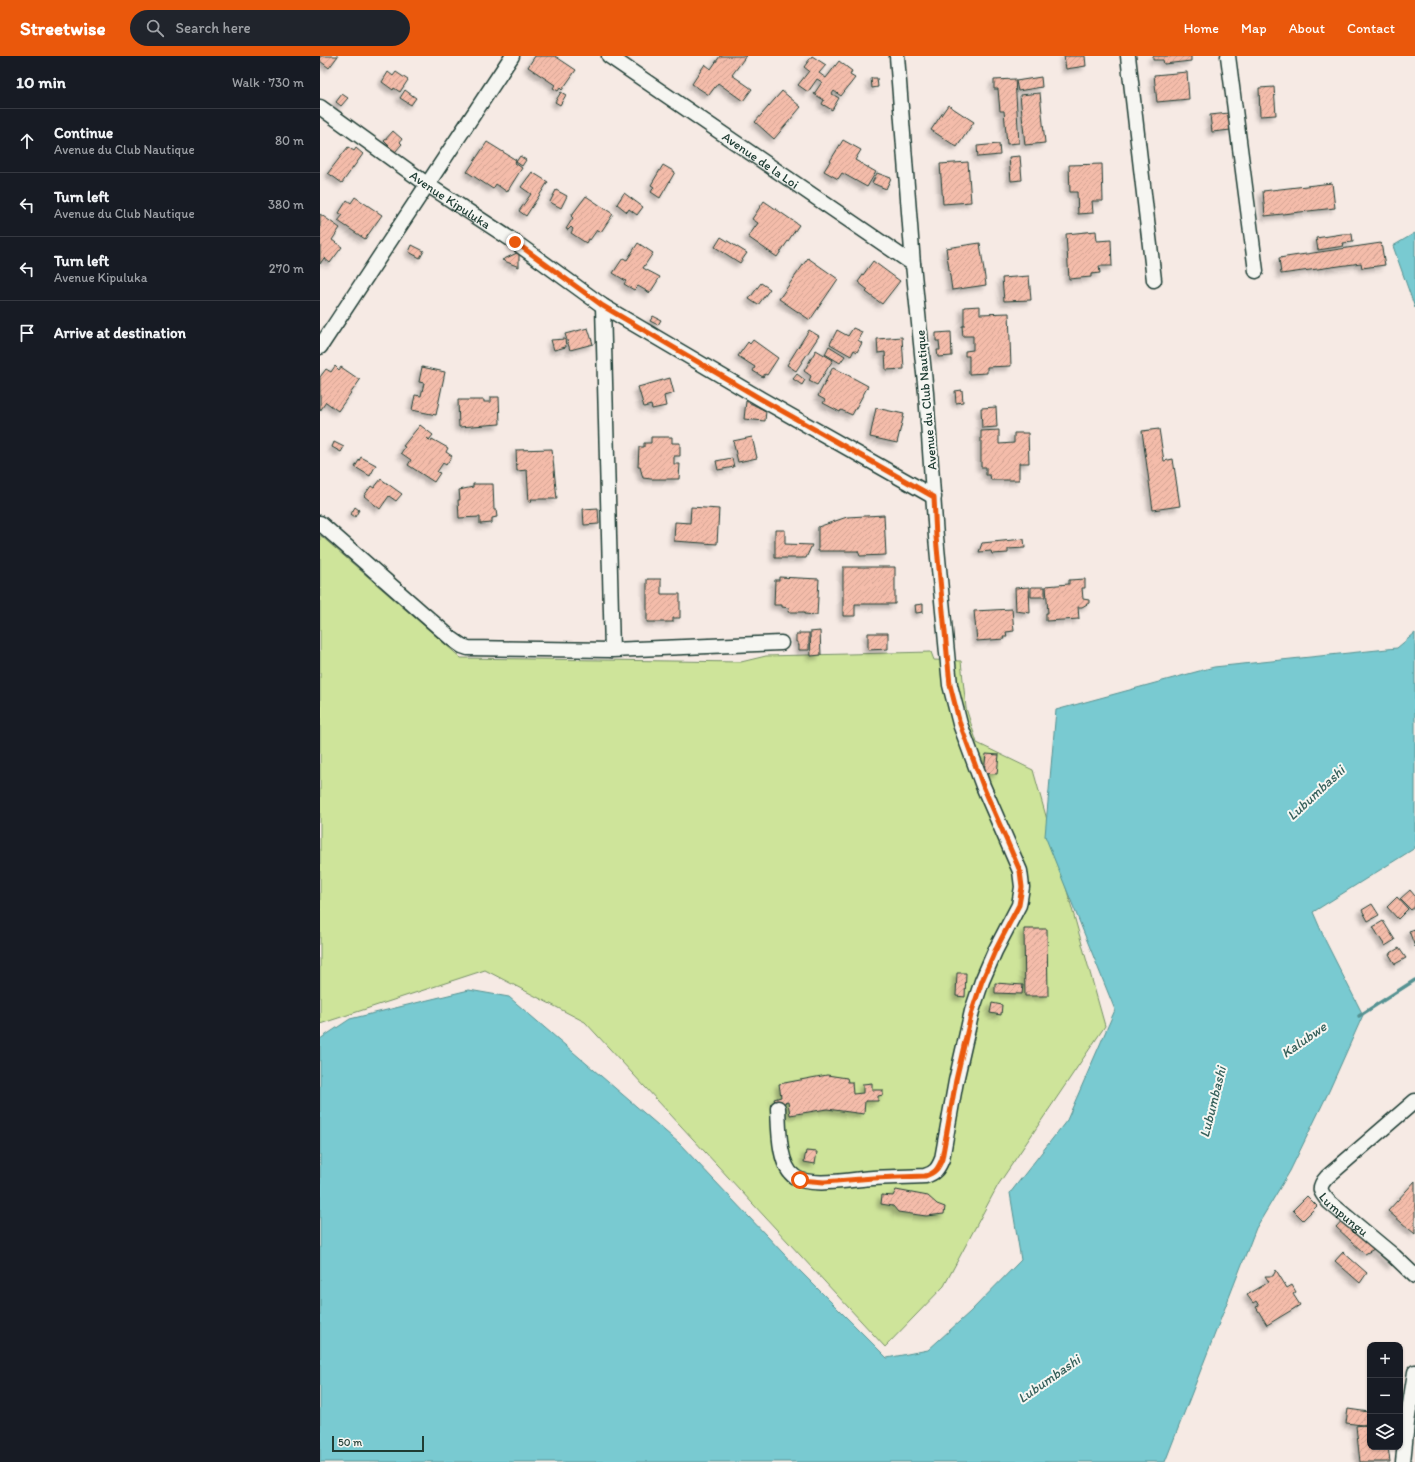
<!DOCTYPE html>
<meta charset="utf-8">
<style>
body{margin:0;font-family:Itim,sans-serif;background:#20242c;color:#f1f3f6}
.controls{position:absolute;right:12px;bottom:12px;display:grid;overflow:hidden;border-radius:8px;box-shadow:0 1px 3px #0004}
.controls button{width:36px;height:36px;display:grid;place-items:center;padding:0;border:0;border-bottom:1px solid #363941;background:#171b24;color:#f1f3f6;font:20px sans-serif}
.scale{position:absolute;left:12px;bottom:10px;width:92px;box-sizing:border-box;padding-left:4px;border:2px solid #1f3d34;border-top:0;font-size:11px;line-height:14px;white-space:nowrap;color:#1f3d34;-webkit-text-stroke:3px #f6f6f2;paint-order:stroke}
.stop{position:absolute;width:12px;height:12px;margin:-9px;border:3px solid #ea580c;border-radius:50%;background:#fff}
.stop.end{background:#ea580c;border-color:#fff;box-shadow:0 1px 4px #0008}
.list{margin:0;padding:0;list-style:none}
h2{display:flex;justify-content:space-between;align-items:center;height:52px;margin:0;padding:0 16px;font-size:17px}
h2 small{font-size:13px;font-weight:400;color:#9ea1a6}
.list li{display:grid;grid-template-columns:26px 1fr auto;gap:12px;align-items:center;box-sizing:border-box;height:64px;padding:0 16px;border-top:1px solid #363941}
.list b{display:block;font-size:15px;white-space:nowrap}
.list p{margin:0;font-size:13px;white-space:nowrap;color:#9ea1a6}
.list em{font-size:13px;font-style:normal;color:#9ea1a6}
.icon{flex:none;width:22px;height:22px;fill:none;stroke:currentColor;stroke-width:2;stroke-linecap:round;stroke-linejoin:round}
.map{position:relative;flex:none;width:1095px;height:1406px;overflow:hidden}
header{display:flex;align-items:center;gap:24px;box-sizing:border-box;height:56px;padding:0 20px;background:#ea580c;color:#fff}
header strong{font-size:19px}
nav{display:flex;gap:22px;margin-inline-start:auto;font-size:14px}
.search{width:280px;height:36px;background:#20242c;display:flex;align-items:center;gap:10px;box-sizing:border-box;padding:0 14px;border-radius:22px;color:#9ea1a6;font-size:15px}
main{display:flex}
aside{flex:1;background:#171b24}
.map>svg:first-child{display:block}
.grass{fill:#cee49a;stroke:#769067}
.water{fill:#79cad1;stroke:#559292}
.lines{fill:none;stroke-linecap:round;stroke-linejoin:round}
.stream{stroke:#559292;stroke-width:3.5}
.building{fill:url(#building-hatch);stroke:#1f3d34;filter:url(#shadow)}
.minor-casing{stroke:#1f3d34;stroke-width:17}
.minor{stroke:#f6f6f2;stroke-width:14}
.route{stroke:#ea580c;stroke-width:5}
.labels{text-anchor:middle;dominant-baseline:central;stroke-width:4;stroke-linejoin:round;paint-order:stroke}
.street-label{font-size:13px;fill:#1f3d34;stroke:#f6f6f2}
.water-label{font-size:14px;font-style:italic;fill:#36605b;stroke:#f6f6f2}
</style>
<header>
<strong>Streetwise</strong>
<div class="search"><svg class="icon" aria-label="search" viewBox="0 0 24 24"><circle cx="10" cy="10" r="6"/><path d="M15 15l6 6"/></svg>Search here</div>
<nav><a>Home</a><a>Map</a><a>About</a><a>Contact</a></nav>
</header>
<main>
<aside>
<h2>10 min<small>Walk · 730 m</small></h2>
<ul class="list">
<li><svg class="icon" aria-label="ahead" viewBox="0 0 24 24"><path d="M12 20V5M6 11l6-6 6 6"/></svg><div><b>Continue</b><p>Avenue du Club Nautique</p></div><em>80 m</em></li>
<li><svg class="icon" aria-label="left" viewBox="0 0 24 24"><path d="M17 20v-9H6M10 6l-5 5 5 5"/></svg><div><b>Turn left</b><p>Avenue du Club Nautique</p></div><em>380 m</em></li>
<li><svg class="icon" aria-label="left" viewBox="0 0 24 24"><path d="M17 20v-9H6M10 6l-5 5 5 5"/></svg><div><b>Turn left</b><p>Avenue Kipuluka</p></div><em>270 m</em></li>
<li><svg class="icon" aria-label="arrive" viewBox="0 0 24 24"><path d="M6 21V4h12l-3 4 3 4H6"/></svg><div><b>Arrive at destination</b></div></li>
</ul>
</aside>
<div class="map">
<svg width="1095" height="1406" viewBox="0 0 1095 1406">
<defs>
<pattern id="building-hatch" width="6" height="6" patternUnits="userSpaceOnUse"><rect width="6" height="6" fill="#f4bcaa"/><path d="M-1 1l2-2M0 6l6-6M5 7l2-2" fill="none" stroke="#d1a293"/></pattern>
<filter id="shadow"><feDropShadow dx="-3.5" dy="3.5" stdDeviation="2" flood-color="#0004"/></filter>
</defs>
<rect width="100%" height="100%" fill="#f6eae4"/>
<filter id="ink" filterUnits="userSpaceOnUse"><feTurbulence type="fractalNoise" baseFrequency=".025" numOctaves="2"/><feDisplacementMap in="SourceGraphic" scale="8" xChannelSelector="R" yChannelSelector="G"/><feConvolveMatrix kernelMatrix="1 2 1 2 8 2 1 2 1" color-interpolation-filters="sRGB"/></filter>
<g filter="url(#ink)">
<path class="grass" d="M 0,479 L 141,602 L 421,606 L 446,600 L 611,596 L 614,604 L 641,605 L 646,652 L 657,687 L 713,714 L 785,970 L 678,1129 L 624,1230 L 565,1291 L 265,966 L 165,914 L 0,968 Z"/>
<path class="water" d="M 1095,177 L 1095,252 L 1073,190 Z
M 1095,577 L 1095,792 L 993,856 L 1006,886 L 1043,959 L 1009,1035 L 970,1115 L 936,1172 L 845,1406 L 0,1406 L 0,983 L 30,963 L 149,934 L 189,941 L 359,1087 L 480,1215 L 567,1302 L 608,1294 L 650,1256 L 701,1204 L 690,1137 L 747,1064 L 795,954 L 725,780 L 736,654 L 894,611 L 1077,592 Z"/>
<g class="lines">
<path class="stream" d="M 1039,960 L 1095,924"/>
</g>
<path class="building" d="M 0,0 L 18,0 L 9,12 L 0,5 Z
M 215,0 L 235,0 L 256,14 L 242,34 L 240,32 L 238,35 L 233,32 L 235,29 L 208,11 Z
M 400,0 L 426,0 L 412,19 L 432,33 L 423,45 L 398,27 L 389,39 L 372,28 L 385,8 L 391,13 Z
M 492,0 L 506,9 L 499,17 L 506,22 L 519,5 L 532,15 L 530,19 L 535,22 L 521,40 L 514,35 L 512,38 L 519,42 L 512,54 L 502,48 L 504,44 L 494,38 L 502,26 L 497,23 L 488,36 L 478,29 L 489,15 L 484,11 Z
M 744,0 L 765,0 L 766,10 L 746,13 Z
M 833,0 L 871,0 L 871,5 L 844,8 L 843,4 L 833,4 Z
M 68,16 L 73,20 L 76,16 L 88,24 L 80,36 L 74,32 L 73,34 L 62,26 Z
M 867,16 L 869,43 L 837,46 L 834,19 Z
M 721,21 L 722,31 L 698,35 L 696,25 Z
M 551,22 L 557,22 L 558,31 L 552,32 Z
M 695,23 L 699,87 L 687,88 L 684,55 L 680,55 L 678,33 L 674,33 L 674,24 Z
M 954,31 L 956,59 L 940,60 L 939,32 Z
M 85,34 L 96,42 L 91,49 L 80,42 Z
M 462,35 L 481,51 L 454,83 L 435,66 Z
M 241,36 L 246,39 L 240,49 L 235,46 Z
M 720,37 L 725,87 L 705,89 L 700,39 Z
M 22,38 L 28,42 L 21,50 L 16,46 Z
M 628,49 L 654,66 L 637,91 L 611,74 Z
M 909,57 L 911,74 L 892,76 L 890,59 Z
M 73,75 L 82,83 L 80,86 L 82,88 L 75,96 L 64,85 Z
M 523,84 L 541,94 L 535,104 L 556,116 L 547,131 L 522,117 L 518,123 L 504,115 Z
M 167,86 L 196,104 L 195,107 L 202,112 L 187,136 L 176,128 L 173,133 L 147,116 Z
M 679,88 L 680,99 L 658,101 L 657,90 Z
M 28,91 L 34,95 L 36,92 L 43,98 L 22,127 L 8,117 Z
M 200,100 L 206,104 L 202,110 L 196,106 Z
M 700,100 L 702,124 L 691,125 L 689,101 Z
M 648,106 L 651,146 L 623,148 L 620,108 Z
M 782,108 L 783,145 L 772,145 L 773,157 L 758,158 L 757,136 L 750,136 L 749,109 Z
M 343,109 L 355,116 L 340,142 L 331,136 L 334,131 L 331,129 Z
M 212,116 L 228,126 L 206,160 L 199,155 L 211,138 L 201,131 Z
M 557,117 L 571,122 L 566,133 L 552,127 Z
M 1012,127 L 1015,152 L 945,160 L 943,135 Z
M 236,134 L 247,140 L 241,152 L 230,146 Z
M 304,137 L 323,151 L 317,159 L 309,153 L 307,156 L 297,148 Z
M 266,140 L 293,158 L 281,176 L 277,174 L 270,184 L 268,183 L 266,187 L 251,177 L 253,173 L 251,171 L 248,174 L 246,173 L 253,162 L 251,160 Z
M 35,141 L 62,159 L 45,183 L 18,165 L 23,159 L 19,157 L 27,144 L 31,147 Z
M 444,145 L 479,169 L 457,201 L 428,181 L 438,167 L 432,163 Z
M 0,158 L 20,172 L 12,184 L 22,191 L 10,207 L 4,202 L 0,208 Z
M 776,175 L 777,185 L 791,184 L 792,210 L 779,210 L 780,217 L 771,218 L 771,221 L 749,223 L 746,178 Z
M 1022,178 L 1032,178 L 1033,186 L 1023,187 L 1024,190 L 998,194 L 996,182 Z
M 401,181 L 427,197 L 420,207 L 395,191 Z
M 318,187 L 333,197 L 323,212 L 340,221 L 330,237 L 318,230 L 314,234 L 304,228 L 306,225 L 293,217 L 303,202 L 307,204 Z
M 660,187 L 666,229 L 632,234 L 626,192 Z
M 1061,187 L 1065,209 L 1042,212 L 1041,207 L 961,218 L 959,202 Z
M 92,189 L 104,195 L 100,202 L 89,196 Z
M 199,196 L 199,211 L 182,204 Z
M 488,202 L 518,223 L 490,264 L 459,243 Z
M 553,205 L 580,225 L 562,248 L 546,236 L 548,234 L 538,226 Z
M 709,220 L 711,244 L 684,245 L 682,222 Z
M 441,227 L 450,233 L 438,249 L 429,243 Z
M 660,250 L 660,258 L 689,257 L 691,310 L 667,311 L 667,317 L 649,318 L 649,300 L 645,300 L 645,295 L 653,294 L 653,280 L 643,280 L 642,270 L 644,270 L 644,251 Z
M 333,260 L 341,264 L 338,269 L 330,265 Z
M 268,272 L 273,288 L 250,294 L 245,278 Z
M 533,272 L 542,276 L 538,284 L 542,287 L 537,296 L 534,294 L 531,300 L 510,288 L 517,274 L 528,280 Z
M 489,274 L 499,280 L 476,315 L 467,309 Z
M 631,276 L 632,300 L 618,301 L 617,294 L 620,294 L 619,285 L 616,285 L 616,277 Z
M 582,281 L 584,313 L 566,314 L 565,296 L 558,297 L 557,283 Z
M 245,283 L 246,291 L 234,294 L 231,284 Z
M 433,284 L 458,302 L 447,319 L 445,318 L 443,321 L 433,315 L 435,311 L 418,300 L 428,286 L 430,288 Z
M 509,290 L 525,300 L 520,307 L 505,298 Z
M 496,294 L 513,304 L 497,329 L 489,325 L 491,320 L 484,315 Z
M 15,310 L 19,314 L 21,311 L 40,324 L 18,355 L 6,346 L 0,355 L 0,321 L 6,313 L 11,316 Z
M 102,311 L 125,316 L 116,359 L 92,354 L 95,339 L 101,340 L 104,327 L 99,326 Z
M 513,311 L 548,330 L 532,359 L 521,354 L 520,356 L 503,347 L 505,344 L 498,340 Z
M 477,318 L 485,324 L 482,329 L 473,323 Z
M 350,322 L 354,337 L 344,340 L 346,350 L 332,353 L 331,349 L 324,351 L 318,331 Z
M 642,334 L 643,346 L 636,347 L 635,335 Z
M 171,341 L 179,341 L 180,368 L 139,371 L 138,344 L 164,344 L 164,346 L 171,346 Z
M 426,345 L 446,355 L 445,365 L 424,363 Z
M 676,351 L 677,371 L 662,372 L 661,352 Z
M 556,352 L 584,358 L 577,387 L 550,381 Z
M 100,369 L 113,379 L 109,384 L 107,382 L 111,385 L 112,383 L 128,392 L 126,396 L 132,400 L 126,409 L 123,407 L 117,416 L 120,417 L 114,426 L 88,409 L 91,404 L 81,397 L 85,391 L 83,390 Z
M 839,373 L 844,405 L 853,403 L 860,450 L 833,454 L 822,375 Z
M 679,374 L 679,388 L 694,387 L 694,377 L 708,377 L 709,407 L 699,407 L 699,424 L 671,424 L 670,419 L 666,419 L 666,411 L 661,411 L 661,375 Z
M 331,381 L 352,381 L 352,387 L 360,387 L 360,400 L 354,400 L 354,408 L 360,408 L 359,423 L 331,423 L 323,422 L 320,411 L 318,411 L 319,391 L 324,391 L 324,387 L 331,387 Z
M 432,381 L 437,402 L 418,406 L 413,385 Z
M 14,386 L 24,391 L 21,396 L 12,391 Z
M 232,393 L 237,443 L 211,443 L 212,446 L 209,446 L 207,414 L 197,415 L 196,394 Z
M 41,401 L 56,409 L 50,420 L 35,411 Z
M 412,402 L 414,411 L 398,414 L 396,405 Z
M 61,423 L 82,438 L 76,445 L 69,440 L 60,453 L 44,440 L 51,430 L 54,432 Z
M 153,428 L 173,428 L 174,454 L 176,454 L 177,461 L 172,462 L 172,467 L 160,468 L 160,461 L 139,462 L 138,444 L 140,444 L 139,434 L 153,431 Z
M 35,451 L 39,454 L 35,461 L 31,458 Z
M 371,451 L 399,453 L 397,488 L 354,485 L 355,466 L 370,467 Z
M 278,452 L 279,468 L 264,469 L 263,453 Z
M 564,459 L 566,499 L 540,500 L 538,495 L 498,495 L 498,471 L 527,461 Z
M 455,474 L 465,474 L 465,488 L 492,489 L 486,502 L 455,502 Z
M 704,483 L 705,492 L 688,493 L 688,497 L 672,498 L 671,495 L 659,496 L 662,487 Z
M 523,511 L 575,511 L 575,548 L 535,548 L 535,560 L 523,560 Z
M 459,521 L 499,523 L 497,559 L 484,558 L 485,556 L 468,556 L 469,552 L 462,551 L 462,549 L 454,549 L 455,524 L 459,524 Z
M 327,523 L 341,523 L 341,538 L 360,538 L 360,562 L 353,562 L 353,566 L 327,566 Z
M 765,523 L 765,532 L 762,532 L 763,543 L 769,544 L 769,547 L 762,551 L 758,551 L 759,563 L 726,565 L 726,557 L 728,557 L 726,530 L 749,528 L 749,524 Z
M 709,531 L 710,557 L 696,555 L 695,532 Z
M 711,531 L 725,531 L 725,541 L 711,541 Z
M 603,548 L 603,556 L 596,557 L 595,549 Z
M 692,553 L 694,575 L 686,576 L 687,581 L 683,581 L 684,583 L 657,585 L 654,555 Z
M 500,575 L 501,599 L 491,600 L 490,576 Z
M 479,577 L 489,577 L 489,594 L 479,594 L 479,589 L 478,589 L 478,586 L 476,586 L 476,579 L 479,579 Z
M 548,577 L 568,577 L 568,593 L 548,594 Z
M 666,698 L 679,699 L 677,718 L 664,717 Z
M 1090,834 L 1095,840 L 1095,851 L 1091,854 L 1080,843 Z
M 1077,841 L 1088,853 L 1078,863 L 1067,851 Z
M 1052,848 L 1059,859 L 1048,865 L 1042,854 Z
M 1063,865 L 1075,884 L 1065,890 L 1053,871 Z
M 704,873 L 727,873 L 728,940 L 705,940 Z
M 1095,873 L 1095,891 L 1089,875 Z
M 1079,892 L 1086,902 L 1075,908 L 1069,898 Z
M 637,917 L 646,917 L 645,941 L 636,940 Z
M 675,927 L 703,929 L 702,938 L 675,937 Z
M 672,947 L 682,949 L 681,959 L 670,957 Z
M 507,1019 L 527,1022 L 528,1026 L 532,1026 L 533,1038 L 543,1037 L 543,1028 L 552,1027 L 552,1034 L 563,1034 L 563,1039 L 558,1040 L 558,1045 L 545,1045 L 544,1058 L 507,1053 L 470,1059 L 468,1046 L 456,1049 L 454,1043 L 461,1041 L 459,1028 Z
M 486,1095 L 497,1096 L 495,1108 L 484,1106 Z
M 1095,1125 L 1095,1178 L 1068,1155 Z
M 576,1134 L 608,1140 L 617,1148 L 625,1151 L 624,1158 L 606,1160 L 578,1156 L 573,1150 L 561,1148 L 562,1139 L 573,1140 Z
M 987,1140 L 997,1150 L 983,1164 L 973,1154 Z
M 1025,1161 L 1073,1205 L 1072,1210 L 1054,1193 L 1045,1198 L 1016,1171 Z
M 1023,1196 L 1047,1217 L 1040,1227 L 1015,1205 Z
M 956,1214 L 967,1232 L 972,1229 L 976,1236 L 973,1238 L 980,1249 L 947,1269 L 936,1251 L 939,1250 L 936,1245 L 933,1247 L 927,1239 L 949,1226 L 945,1220 L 953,1220 Z
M 1028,1353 L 1049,1356 L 1050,1370 L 1026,1367 Z
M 1050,1368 L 1050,1391 L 1068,1391 L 1070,1406 L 1040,1406 L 1036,1370 Z"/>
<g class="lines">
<g class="minor-casing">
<g id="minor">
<path id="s1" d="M 289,0 L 593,208"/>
<path d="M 808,0 L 834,224"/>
<path d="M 908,0 L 936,215"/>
<path id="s2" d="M 0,51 L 108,129 L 195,186 L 283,250 L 441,343 L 614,441"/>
<path d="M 283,250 L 292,594"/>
<path d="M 0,291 L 192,0"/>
<path d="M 0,467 L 132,583 L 142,590 L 148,592 L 292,594 L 461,587"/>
<path id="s3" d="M 1095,1045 L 1007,1121 C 997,1132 1000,1136 1009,1146 L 1074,1200 L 1095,1220"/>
<path d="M 458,1052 C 459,1070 458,1110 475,1121 C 490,1132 534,1123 553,1122 C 570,1121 587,1121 605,1120 C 615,1117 618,1113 622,1103 L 636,1025 L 652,955 L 662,925 L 675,895 L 699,849 L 702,831 L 700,815 L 663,730 L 640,668 L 630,629 L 616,481 L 606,337 L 593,208 L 577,0"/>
<path d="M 1083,1406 L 1087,1367 L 1095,1316"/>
</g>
</g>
<use href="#minor" class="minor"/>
</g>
</g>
<g class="lines" filter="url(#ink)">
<path class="route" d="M 195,186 L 283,250 L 441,343 L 614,441 L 616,481 L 630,629 L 640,668 L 663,730 L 700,815 L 702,831 L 699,849 L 675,895 L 662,925 L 652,955 L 636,1024 L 622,1103 C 618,1113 615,1117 605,1120 L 553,1122 L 504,1126 L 480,1124"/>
</g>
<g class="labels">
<g class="street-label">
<text stroke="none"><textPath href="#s1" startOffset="184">Avenue de la Loi</textPath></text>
<text stroke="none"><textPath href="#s2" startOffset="160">Avenue Kipuluka</textPath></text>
<text transform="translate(606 344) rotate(-95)">Avenue du Club Nautique</text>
<text stroke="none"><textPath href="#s3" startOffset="165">Lumpungu</textPath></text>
</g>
<g class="water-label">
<text transform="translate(996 737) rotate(-43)">Lubumbashi</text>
<text transform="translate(984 984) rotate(-35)">Kalubwe</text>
<text transform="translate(893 1046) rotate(-76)">Lubumbashi</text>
<text transform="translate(729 1323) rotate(-35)">Lubumbashi</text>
</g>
</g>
</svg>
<div class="controls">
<button>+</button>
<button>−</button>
<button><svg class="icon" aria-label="layers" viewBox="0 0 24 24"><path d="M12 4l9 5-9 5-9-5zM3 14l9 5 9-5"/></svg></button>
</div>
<div class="scale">50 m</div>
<div class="stop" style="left:480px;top:1124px"></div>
<div class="stop end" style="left:195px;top:186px"></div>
</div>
</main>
